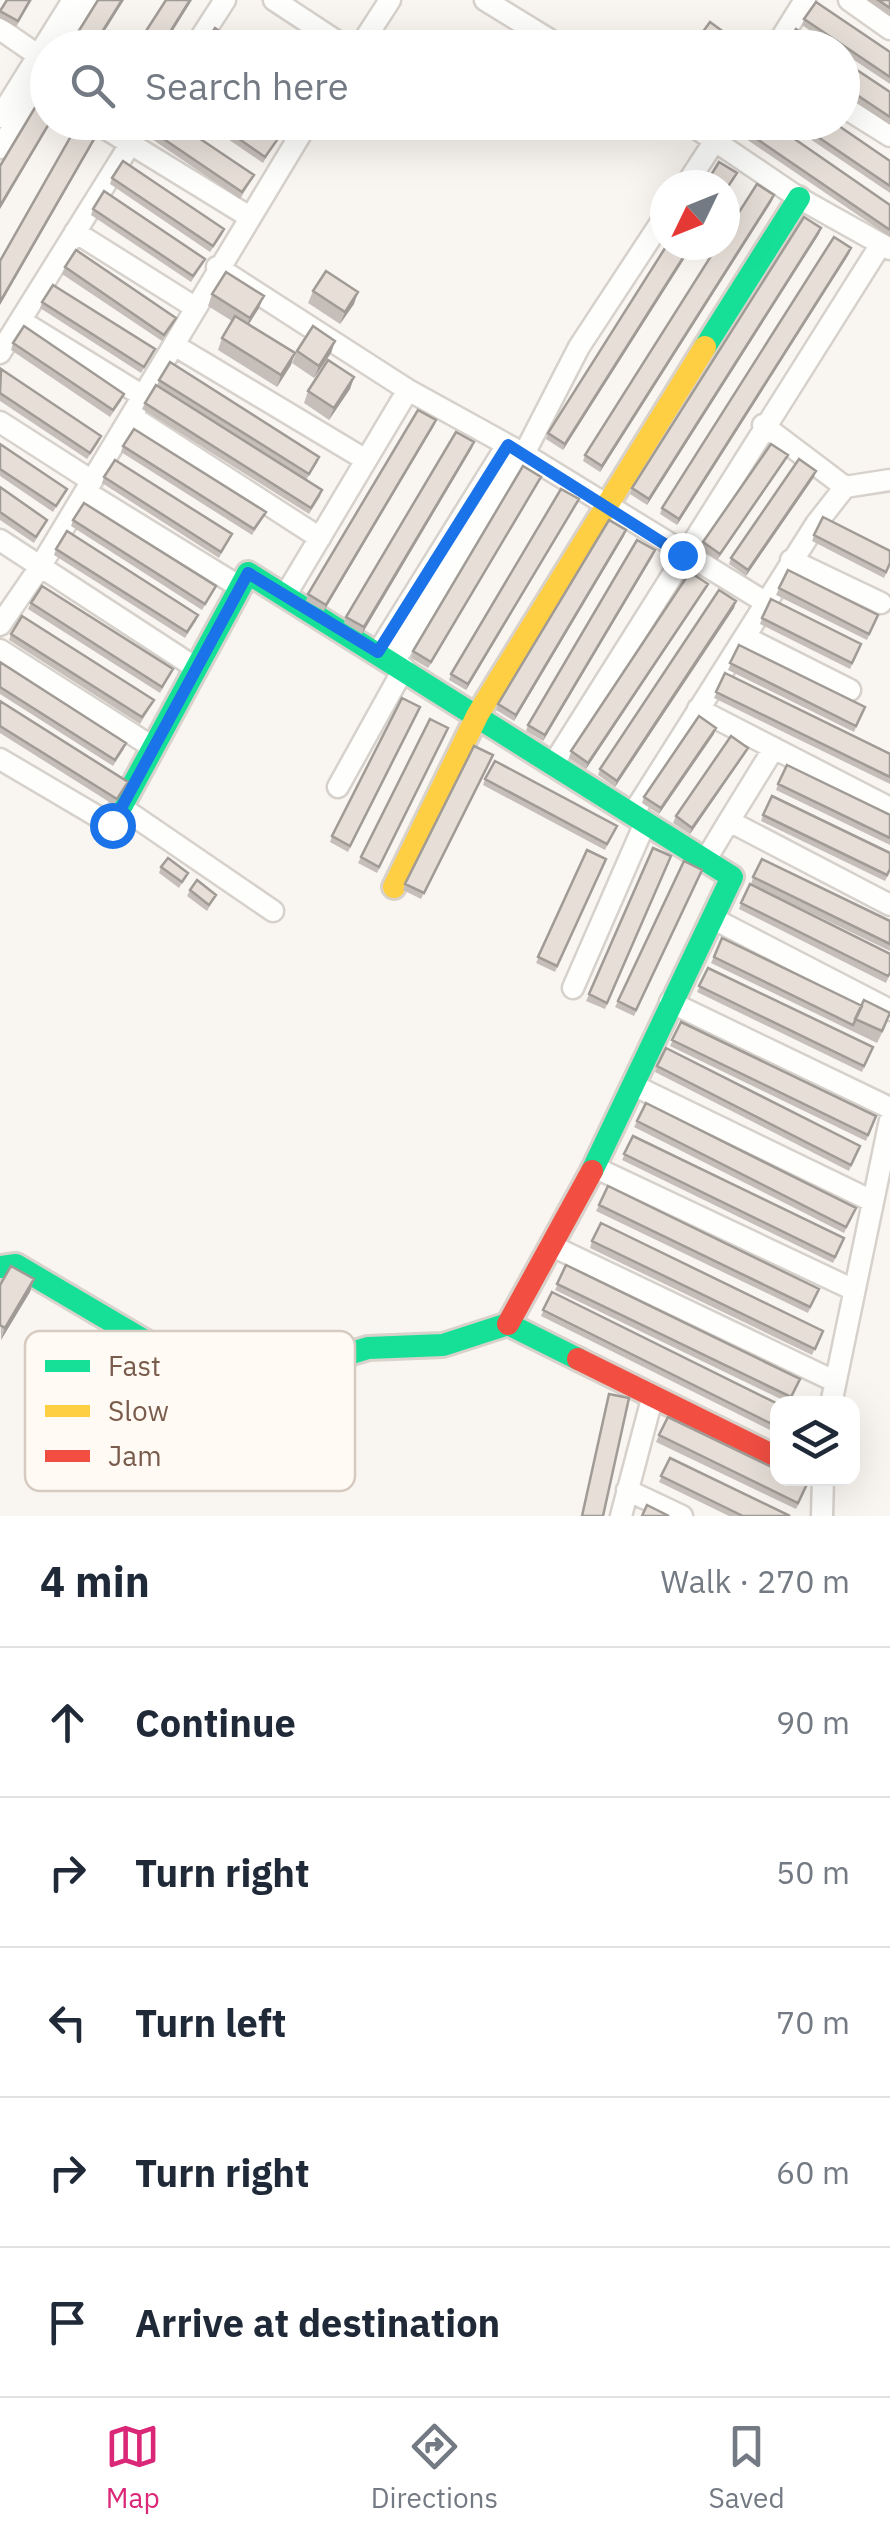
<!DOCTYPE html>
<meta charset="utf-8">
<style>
body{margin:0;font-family:"IBM Plex Sans",sans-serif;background:#f2f2f3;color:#1f2937}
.controls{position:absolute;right:30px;bottom:30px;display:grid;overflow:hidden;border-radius:20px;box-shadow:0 10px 40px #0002}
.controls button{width:90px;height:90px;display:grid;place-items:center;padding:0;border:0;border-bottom:2px solid #e0e1e3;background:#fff;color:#1f2937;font:50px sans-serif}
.compass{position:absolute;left:650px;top:170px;width:90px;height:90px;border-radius:50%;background:#fff;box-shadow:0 10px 40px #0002;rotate:227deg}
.stop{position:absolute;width:30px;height:30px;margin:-22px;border:8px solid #1a73e8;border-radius:50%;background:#fff}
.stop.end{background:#1a73e8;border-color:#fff;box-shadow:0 2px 10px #0008}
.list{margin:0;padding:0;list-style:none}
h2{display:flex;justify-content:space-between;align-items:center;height:130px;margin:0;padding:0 40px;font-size:42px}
h2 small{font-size:32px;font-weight:400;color:#747a83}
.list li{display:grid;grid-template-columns:65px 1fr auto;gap:30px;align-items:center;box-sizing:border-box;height:150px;padding:0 40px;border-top:2px solid #e0e1e3}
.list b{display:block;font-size:38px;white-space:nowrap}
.list em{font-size:32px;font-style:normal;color:#747a83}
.icon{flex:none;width:55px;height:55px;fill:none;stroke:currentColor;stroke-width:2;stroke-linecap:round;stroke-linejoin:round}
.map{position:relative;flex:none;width:890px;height:1516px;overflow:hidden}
.search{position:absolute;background:#fff;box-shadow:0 10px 40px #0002;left:30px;right:30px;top:30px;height:110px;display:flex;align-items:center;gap:25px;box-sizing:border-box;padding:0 35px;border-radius:55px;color:#747a83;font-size:38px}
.sheet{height:880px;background:#fff}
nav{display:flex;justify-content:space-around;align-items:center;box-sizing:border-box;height:140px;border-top:2px solid #e0e1e3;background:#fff;font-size:28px;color:#747a83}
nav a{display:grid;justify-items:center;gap:5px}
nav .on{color:#db2777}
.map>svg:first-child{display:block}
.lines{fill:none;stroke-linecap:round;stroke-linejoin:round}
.street-casing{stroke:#d7d1cb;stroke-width:25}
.fast-casing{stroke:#d9d2cb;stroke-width:28}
.slow-casing{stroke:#d9d2cb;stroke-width:28}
.jam-casing{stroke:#d9d2cb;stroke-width:28}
.street{stroke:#fefefd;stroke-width:20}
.fast{stroke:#16e098;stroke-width:22}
.slow{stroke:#ffcf43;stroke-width:22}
.jam{stroke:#f24e42;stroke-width:22}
.wall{fill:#c6bfb9}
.shaded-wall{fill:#a19b96}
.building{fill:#e6ded7;stroke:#a19b96;stroke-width:2.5}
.route{stroke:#1a73e8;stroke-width:12}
.key{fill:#fffaf3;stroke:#d7cbc1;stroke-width:2.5}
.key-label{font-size:28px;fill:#7a5c4d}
</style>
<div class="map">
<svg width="890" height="1516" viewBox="0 0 890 1516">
<rect width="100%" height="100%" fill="#f9f5f0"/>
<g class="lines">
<g class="street-casing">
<path id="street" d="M 274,0 L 347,48
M 485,0 L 563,48
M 849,0 L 890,29
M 0,29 L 39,56
M 63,48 L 92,0
M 194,48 L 225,0
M 359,48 L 390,0
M 775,48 L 805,0
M 842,106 L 890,136
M 0,117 L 73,0
M 95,122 L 248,216
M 687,122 L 799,198 L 890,249
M 0,148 L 48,73
M 686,185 L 727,122
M 75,232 L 196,308
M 217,267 L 408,390 L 524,454 L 765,602
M 21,321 L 143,396
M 174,345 L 366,460
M 0,353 L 144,122
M 131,416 L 320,538
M 0,422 L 92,481
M 763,425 L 845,487
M 86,492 L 240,587
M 0,540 L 196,668
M 791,560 L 881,603
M 285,596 L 408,390
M 0,625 L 40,567 L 308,122
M 745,637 L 850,690
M 0,650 L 154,748
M 378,652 L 507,445
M 394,662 L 524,454 L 579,347 L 665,216
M 698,709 L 890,808
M 0,759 L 112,825 L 121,807 L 273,911
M 554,763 L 881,244
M 338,787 L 404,668
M 632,815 L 816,524 L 845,487 L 890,480
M 729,821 L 774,748
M 705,861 L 729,821 L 890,905
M 712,918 L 890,1010
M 573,988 L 645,823
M 670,1002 L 890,1108
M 633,1085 L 872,1201
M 594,1167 L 854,1290
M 550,1245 L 834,1381
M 831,1404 L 890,1120
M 627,1490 L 682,1516
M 621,1516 L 653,1395
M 822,1516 L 823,1478"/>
</g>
<g class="fast-casing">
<path id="fast" d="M 705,347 L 799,198
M 121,807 L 248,573 L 732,877 L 592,1171
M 0,1267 L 16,1265 L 206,1377 L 232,1384 L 264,1380 L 368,1348 L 443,1345 L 508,1324 L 578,1359"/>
</g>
<g class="slow-casing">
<path id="slow" d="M 394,887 L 478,714 L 705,347"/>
</g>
<g class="jam-casing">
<path id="jam" d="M 508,1324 L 592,1171
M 578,1359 L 778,1458"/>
</g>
<use href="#street" class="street"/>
<use href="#fast" class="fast"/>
<use href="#slow" class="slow"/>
<use href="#jam" class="jam"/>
</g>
<path class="wall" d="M 7,0 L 32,0 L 16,27 L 0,18 L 0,11 Z
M 867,0 L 890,0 L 890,16 Z
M 804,19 L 890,52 L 890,84 L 842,52 L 842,48 L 835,48 L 802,25 Z
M 842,60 L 890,92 L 890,125 L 842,93 Z
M 203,122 L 252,122 L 277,140 L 263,163 Z
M 736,122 L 890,205 L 890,237 L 733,130 Z
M 785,122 L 833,122 L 890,161 L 890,193 Z
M 143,125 L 251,181 L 240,199 L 140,131 Z
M 112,178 L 224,229 L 222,235 L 210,252 L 110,184 Z
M 772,201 L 600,472 L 583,461 L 585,455 Z
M 93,209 L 202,265 L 191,282 L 91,215 Z
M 821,228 L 819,234 L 647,505 L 630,494 L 632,488 Z
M 667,245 L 693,245 L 563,450 L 546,439 L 548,433 Z
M 849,254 L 677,525 L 660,514 L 662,508 Z
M 65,267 L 176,318 L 174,324 L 162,341 L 62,274 Z
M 313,291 L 354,304 L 340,324 L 308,303 Z
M 212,294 L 259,308 L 249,324 L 291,365 L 277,387 L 218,350 L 222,338 L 232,321 L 208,306 Z
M 42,302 L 155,349 L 152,355 L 141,373 L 40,308 Z
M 335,341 L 331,353 L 314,378 L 292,363 L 297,351 Z
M 13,343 L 122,400 L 110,417 L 11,350 Z
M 0,371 L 99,442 L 87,459 L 0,401 Z
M 354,377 L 350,389 L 329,420 L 304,403 L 308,391 Z
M 159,380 L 319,457 L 317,463 L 306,480 L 157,386 Z
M 145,403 L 322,490 L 320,497 L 309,514 L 142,409 Z
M 436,420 L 324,611 L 306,601 L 308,594 Z
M 0,444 L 67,489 L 53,512 L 0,476 Z
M 123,446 L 263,518 L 252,535 L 121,452 Z
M 472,448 L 362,634 L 344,623 L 346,617 Z
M 785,461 L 717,560 L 701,549 L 703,542 Z
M 104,477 L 232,534 L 229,540 L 219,558 L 102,483 Z
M 541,477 L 428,668 L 411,658 L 413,651 Z
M 814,477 L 746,576 L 729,564 L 731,558 Z
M 0,487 L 47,520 L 34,543 L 0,520 Z
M 576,505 L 466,690 L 449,680 L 451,674 Z
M 73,520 L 213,592 L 202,610 L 71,526 Z
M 814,535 L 890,565 L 884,578 L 812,541 Z
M 624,536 L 514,721 L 496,710 L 498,704 Z
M 56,549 L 198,615 L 196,621 L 185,638 L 54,555 Z
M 655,550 L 543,741 L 526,731 L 528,725 Z
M 708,584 L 705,590 L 586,769 L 569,758 L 571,751 Z
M 779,588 L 878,615 L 867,640 L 776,595 Z
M 736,601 L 734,608 L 615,787 L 598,775 L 600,769 Z
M 31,603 L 173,669 L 170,675 L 160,693 L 28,609 Z
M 762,618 L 859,650 L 850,669 L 760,624 Z
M 11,634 L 154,700 L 151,706 L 140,724 L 9,640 Z
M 739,645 L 865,707 L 854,732 L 728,670 Z
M 0,662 L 124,749 L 113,766 L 0,694 Z
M 725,673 L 890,754 L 890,784 L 714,698 Z
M 0,701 L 128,782 L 114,805 L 0,733 Z
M 418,713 L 348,852 L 330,842 L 332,836 Z
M 448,728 L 377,873 L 358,863 L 361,857 Z
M 714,734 L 659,814 L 642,803 L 644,797 Z
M 745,754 L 690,834 L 673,823 L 676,816 Z
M 491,761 L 421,899 L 403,890 L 405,884 Z
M 485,779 L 614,832 L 605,850 L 483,785 Z
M 778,784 L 890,815 L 890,845 L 776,790 Z
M 763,815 L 890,871 L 885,881 L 761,821 Z
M 653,848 L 671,856 L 605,1009 L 586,1001 Z
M 587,850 L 606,859 L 555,972 L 536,963 Z
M 161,867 L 188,873 L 179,888 L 159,873 Z
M 700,876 L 634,1016 L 615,1007 L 618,1001 Z
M 753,877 L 890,921 L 890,951 L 751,884 Z
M 190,890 L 216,895 L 207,911 L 187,896 Z
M 741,903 L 890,974 L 886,983 L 739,909 Z
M 722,938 L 886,1025 L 877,1043 L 711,963 Z
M 708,968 L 873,1047 L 862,1072 L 697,992 Z
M 681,1022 L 876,1116 L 866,1141 L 670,1046 Z
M 657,1066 L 860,1146 L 849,1171 L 655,1072 Z
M 637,1121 L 853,1214 L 844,1233 L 634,1127 Z
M 633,1136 L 842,1244 L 833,1263 L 622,1160 Z
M 599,1205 L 819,1289 L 808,1313 L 596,1211 Z
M 592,1241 L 823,1331 L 812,1355 L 590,1248 Z
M 566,1265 L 800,1379 L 789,1403 L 555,1290 Z
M 34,1279 L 30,1292 L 1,1340 L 0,1285 Z
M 552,1292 L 778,1404 L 778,1434 L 541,1316 Z
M 659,1435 L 805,1491 L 796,1509 L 656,1442 Z
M 670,1458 L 790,1516 L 729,1516 L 659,1482 Z"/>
<path class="shaded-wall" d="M 122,0 L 124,0 L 94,48 L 92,48 Z
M 190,0 L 192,0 L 162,48 L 160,48 Z
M 50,122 L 51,122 L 0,209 L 0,206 Z
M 98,132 L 96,138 L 0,305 L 0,302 Z
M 774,195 L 772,201 L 600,472 L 602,466 Z
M 821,228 L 819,234 L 647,505 L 649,499 Z
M 691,245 L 693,245 L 563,450 L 565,444 Z
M 851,248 L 849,254 L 677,525 L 679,519 Z
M 358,292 L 354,304 L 340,324 L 345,312 Z
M 264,296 L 259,308 L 245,330 L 250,318 Z
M 335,341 L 331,353 L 314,378 L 319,366 Z
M 295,353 L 291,365 L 277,387 L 281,375 Z
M 354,377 L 350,389 L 329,420 L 334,408 Z
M 436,420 L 434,426 L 324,611 L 326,605 Z
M 474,442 L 472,448 L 362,634 L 364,627 Z
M 788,455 L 785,461 L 717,560 L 720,554 Z
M 816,471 L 814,477 L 746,576 L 748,570 Z
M 541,477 L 538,483 L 428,668 L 431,662 Z
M 579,499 L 576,505 L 466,690 L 468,684 Z
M 626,530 L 624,536 L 514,721 L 516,715 Z
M 655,550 L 653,556 L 543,741 L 545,735 Z
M 708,584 L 705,590 L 586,769 L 588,763 Z
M 736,601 L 734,608 L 615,787 L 617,781 Z
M 716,728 L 714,734 L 659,814 L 661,808 Z
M 748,748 L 745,754 L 690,834 L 692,828 Z
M 34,1279 L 30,1292 L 1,1340 L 5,1328 Z"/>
<path class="building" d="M 7,0 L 30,0 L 18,21 L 0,11 Z
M 98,0 L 122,0 L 92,48 L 74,48 L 70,45 Z
M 166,0 L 190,0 L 160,48 L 135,48 Z
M 878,0 L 890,0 L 890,8 Z
M 816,2 L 890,52 L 890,77 L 804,19 Z
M 710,22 L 736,41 L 731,48 L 691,48 Z
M 215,28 L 244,48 L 207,48 L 203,45 Z
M 796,29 L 824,48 L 785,47 Z
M 842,60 L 890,92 L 890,117 L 842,85 Z
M 39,101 L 48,106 L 48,122 L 50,122 L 0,206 L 0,166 Z
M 79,122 L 82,122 L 98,132 L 0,302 L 0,261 Z
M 144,122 L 175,122 L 254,175 L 242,192 L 143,125 Z
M 215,122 L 252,122 L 277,140 L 265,157 Z
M 736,122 L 770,122 L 890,205 L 890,230 L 735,124 Z
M 796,122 L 833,122 L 890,161 L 890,186 Z
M 123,161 L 224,229 L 213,246 L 112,178 Z
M 719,162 L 737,173 L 725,191 L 725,185 L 705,185 Z
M 757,184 L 774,195 L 602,466 L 585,455 L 718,245 L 725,245 L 725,234 Z
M 104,191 L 205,259 L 193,276 L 93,209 Z
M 804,217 L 821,228 L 649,499 L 632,488 Z
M 834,237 L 851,248 L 679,519 L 662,508 Z
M 667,245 L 691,245 L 565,444 L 548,433 Z
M 76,250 L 176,318 L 164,335 L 65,267 Z
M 326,271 L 358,292 L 345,312 L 313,291 Z
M 226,272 L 264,296 L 250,318 L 212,294 Z
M 53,285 L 155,349 L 144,367 L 42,302 Z
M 235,316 L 295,353 L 281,375 L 222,338 Z
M 24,326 L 124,394 L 113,410 L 13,343 Z
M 313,326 L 335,341 L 319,366 L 297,351 Z
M 328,360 L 354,377 L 334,408 L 308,391 Z
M 170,362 L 319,457 L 309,474 L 159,380 Z
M 1,369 L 101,436 L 90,453 L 0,393 Z
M 156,385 L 322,490 L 311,508 L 145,403 Z
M 418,410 L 436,420 L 326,605 L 308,594 Z
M 134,429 L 266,512 L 254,529 L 123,446 Z
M 456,432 L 474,442 L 364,627 L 346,617 Z
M 0,444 L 67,489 L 56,506 L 0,469 Z
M 771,444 L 788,455 L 720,554 L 703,542 Z
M 799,459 L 816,471 L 748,570 L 731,558 Z
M 115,460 L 232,534 L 221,552 L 104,477 Z
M 523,466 L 541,477 L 431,662 L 413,651 Z
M 0,487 L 47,520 L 36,537 L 0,512 Z
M 561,489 L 579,499 L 468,684 L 451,674 Z
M 84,503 L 216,586 L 205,604 L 73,520 Z
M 823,517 L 890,551 L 890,563 L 886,572 L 814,535 Z
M 609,520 L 626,530 L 516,715 L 498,704 Z
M 67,531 L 198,615 L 187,632 L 56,549 Z
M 637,540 L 655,550 L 545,735 L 528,725 Z
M 788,570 L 878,615 L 869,634 L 779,588 Z
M 690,572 L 708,584 L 588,763 L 571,751 Z
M 42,586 L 173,669 L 162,687 L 31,603 Z
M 719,590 L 736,601 L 617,781 L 600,769 Z
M 771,599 L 861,644 L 852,663 L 762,618 Z
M 22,616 L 154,700 L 142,717 L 11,634 Z
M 739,645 L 865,707 L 856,726 L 730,663 Z
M 0,662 L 126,743 L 115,760 L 0,687 Z
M 725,673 L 890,754 L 890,777 L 716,692 Z
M 402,698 L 420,707 L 350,846 L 332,836 Z
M 0,701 L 128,782 L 117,799 L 0,726 Z
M 699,716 L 716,728 L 661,808 L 644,797 Z
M 430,719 L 448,728 L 379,867 L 361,857 Z
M 731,736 L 748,748 L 692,828 L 676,816 Z
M 474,746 L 493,755 L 424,893 L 405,884 Z
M 495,761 L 617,826 L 607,844 L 485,779 Z
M 787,765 L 890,815 L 890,838 L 778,784 Z
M 772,796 L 890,853 L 890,869 L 887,875 L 763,815 Z
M 653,848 L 671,856 L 607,1003 L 589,994 Z
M 587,850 L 606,859 L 557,966 L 538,957 Z
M 168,858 L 188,873 L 182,882 L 161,867 Z
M 762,859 L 890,921 L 890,944 L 753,877 Z
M 684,861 L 702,870 L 636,1010 L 618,1001 Z
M 197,880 L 216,895 L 209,905 L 190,890 Z
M 750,884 L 890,954 L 890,973 L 888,976 L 741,903 Z
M 722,938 L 862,1006 L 853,1025 L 714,957 Z
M 708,968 L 873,1047 L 864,1066 L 699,986 Z
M 864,1000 L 890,1013 L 882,1031 L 855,1019 Z
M 681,1022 L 876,1116 L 868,1135 L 672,1040 Z
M 666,1048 L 860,1146 L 851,1165 L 657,1066 Z
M 646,1103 L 856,1208 L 846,1227 L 637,1121 Z
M 633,1136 L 844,1238 L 835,1257 L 624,1154 Z
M 608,1186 L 819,1289 L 810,1307 L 599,1205 Z
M 601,1223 L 823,1331 L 815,1349 L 592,1241 Z
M 566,1265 L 800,1379 L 791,1397 L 557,1284 Z
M 11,1266 L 34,1279 L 5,1328 L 0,1325 L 0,1285 Z
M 552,1292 L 778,1404 L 778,1427 L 543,1310 Z
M 609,1394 L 629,1398 L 603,1516 L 582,1516 Z
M 668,1417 L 778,1470 L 778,1478 L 795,1478 L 807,1484 L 798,1503 L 659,1435 Z
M 670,1458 L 790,1516 L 743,1516 L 661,1476 Z
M 647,1505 L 669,1516 L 642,1516 Z"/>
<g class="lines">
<path class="route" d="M 112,825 L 248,573 L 378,652 L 508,445 L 682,555"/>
</g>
<rect x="25" y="1331" width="330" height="160" rx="15" class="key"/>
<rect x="45" y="1360" width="45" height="12" fill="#16e098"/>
<rect x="45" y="1405" width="45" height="12" fill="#ffcf43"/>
<rect x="45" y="1450" width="45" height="12" fill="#f24e42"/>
<g class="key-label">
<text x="108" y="1376">Fast</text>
<text x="108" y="1421">Slow</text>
<text x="108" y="1466">Jam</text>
</g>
</svg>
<div class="controls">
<button><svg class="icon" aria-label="layers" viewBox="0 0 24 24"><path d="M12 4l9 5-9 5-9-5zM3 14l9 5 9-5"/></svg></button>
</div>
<svg class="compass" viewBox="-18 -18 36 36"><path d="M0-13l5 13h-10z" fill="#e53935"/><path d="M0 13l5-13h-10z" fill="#747a83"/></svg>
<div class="stop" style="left:112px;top:825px"></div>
<div class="stop end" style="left:682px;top:555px"></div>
<div class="search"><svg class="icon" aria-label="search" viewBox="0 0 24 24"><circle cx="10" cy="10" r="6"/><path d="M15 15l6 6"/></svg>Search here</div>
</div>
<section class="sheet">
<h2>4 min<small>Walk · 270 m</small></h2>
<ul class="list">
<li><svg class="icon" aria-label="ahead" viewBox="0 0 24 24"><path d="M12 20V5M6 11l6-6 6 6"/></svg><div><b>Continue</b></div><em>90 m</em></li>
<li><svg class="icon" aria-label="right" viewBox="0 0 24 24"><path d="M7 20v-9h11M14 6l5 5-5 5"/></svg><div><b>Turn right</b></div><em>50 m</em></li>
<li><svg class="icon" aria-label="left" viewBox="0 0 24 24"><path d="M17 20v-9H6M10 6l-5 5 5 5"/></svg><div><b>Turn left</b></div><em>70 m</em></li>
<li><svg class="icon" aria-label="right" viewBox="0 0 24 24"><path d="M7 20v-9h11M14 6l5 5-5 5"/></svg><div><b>Turn right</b></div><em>60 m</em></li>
<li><svg class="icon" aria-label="arrive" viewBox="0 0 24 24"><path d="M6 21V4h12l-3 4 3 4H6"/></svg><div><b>Arrive at destination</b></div></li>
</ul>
</section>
<nav>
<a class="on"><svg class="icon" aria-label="map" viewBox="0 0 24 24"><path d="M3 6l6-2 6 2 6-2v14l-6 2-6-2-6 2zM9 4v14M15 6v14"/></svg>Map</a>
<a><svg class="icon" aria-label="directions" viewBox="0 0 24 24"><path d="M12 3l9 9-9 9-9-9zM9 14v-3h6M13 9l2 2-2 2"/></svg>Directions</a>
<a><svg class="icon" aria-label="saved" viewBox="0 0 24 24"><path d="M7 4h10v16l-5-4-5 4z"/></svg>Saved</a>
</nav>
